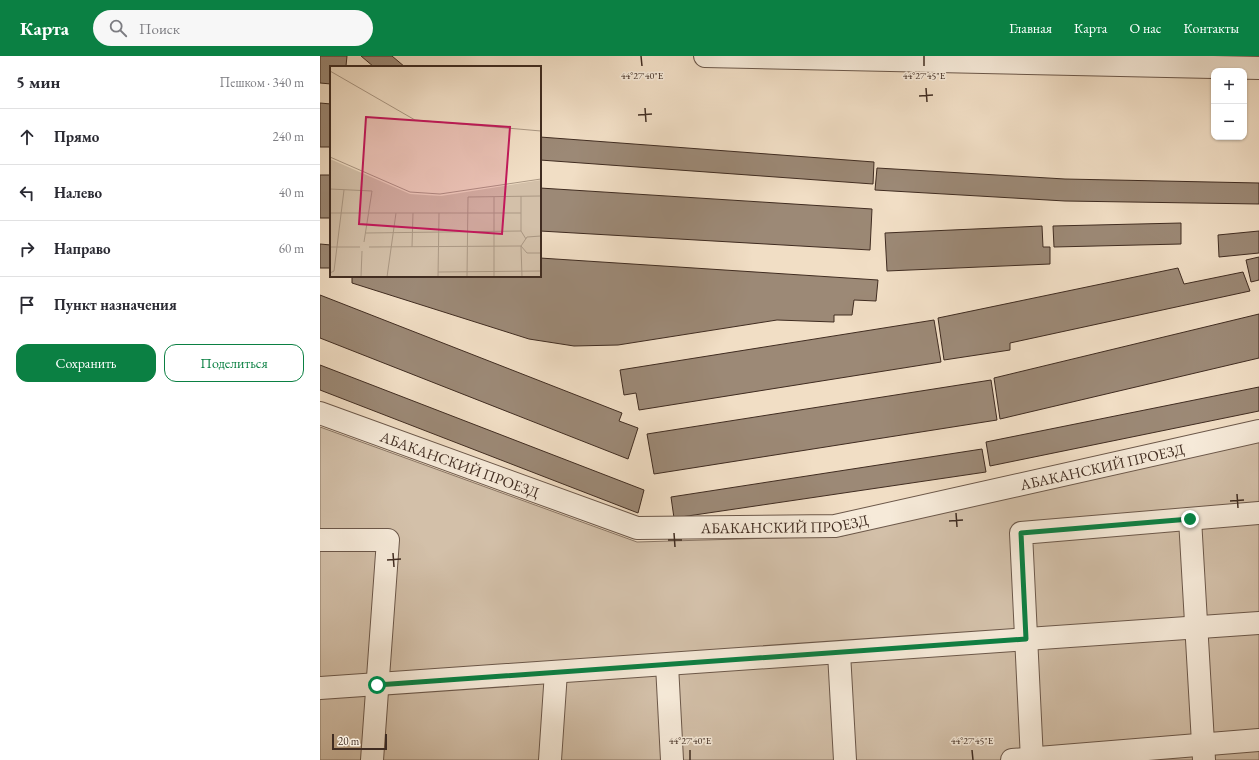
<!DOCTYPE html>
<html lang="ru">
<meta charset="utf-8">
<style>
body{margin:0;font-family:"EB Garamond",serif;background:#f7f7f7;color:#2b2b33}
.controls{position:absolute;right:12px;top:12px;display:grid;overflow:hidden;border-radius:8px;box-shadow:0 1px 3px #0004}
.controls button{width:36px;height:36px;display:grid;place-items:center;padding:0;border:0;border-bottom:1px solid #e1e1e2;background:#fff;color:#2b2b33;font:20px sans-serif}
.scale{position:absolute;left:12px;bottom:10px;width:55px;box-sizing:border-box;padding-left:4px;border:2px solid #402c21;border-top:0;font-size:11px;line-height:14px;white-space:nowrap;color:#402c21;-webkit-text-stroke:3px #f6ead9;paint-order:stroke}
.stop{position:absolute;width:12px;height:12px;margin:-9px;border:3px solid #0b8043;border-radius:50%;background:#fff}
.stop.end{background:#0b8043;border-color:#fff;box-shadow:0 1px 4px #0008}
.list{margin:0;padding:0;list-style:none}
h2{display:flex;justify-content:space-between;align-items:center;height:52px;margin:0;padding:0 16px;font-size:17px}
h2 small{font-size:13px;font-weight:400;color:#7c7c81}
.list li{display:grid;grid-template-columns:26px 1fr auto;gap:12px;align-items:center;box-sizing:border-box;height:56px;padding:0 16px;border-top:1px solid #e1e1e2}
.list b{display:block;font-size:15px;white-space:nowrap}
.list em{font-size:13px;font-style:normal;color:#7c7c81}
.actions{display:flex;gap:8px;padding:12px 16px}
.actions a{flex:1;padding:9px 0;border:1px solid #0b8043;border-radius:12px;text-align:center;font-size:14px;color:#0b8043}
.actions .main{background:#0b8043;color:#fff}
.icon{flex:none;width:22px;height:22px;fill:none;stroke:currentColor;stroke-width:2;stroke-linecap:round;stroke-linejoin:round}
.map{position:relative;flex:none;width:939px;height:704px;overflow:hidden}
header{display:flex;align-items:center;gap:24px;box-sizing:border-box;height:56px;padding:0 20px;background:#0b8043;color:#fff}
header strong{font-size:19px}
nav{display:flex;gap:22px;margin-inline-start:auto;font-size:14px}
.search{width:280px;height:36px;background:#f7f7f7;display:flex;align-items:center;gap:10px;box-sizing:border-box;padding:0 14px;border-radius:22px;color:#7c7c81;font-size:15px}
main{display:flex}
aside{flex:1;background:#fff}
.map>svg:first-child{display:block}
.green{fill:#d3c0a9;stroke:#8a7665}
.building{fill:#9c8976;stroke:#402c21}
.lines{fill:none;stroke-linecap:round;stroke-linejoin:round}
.minor-casing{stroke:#6c584a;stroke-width:24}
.minor{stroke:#f6ead9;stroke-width:22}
.route{stroke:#0b8043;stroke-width:5}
.ticks{fill:none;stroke:#402c21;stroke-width:1.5}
.labels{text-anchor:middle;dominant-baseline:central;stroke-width:3;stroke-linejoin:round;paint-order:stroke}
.street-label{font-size:15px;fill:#402c21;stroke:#f6ead9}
.inset-road{fill:none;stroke:#aa9783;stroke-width:1}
.view{fill:#c2185b;fill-opacity:0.15;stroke:#c2185b;stroke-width:2}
.inset-edge{fill:none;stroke:#402c21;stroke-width:2}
.ticks-label{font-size:10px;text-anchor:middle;fill:#402c21;stroke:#f6ead9;stroke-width:3;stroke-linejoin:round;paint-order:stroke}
</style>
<header>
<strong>Карта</strong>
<div class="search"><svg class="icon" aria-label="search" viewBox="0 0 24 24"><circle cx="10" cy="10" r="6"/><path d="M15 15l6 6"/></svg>Поиск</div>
<nav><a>Главная</a><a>Карта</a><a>О нас</a><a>Контакты</a></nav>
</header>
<main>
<aside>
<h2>5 мин<small>Пешком · 340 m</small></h2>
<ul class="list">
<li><svg class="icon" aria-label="ahead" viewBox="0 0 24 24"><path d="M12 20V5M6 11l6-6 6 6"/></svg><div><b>Прямо</b></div><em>240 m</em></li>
<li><svg class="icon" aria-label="left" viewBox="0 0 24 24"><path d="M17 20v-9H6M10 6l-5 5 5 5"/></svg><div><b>Налево</b></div><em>40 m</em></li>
<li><svg class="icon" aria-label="right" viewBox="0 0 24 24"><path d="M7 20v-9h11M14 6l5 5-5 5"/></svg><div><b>Направо</b></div><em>60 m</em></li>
<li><svg class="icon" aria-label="arrive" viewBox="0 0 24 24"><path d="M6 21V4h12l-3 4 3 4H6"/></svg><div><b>Пункт назначения</b></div></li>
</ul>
<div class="actions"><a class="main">Сохранить</a><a>Поделиться</a></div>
</aside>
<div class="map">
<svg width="939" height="704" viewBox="0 0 939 704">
<rect width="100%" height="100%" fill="#f1dec5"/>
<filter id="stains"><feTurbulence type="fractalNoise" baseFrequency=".005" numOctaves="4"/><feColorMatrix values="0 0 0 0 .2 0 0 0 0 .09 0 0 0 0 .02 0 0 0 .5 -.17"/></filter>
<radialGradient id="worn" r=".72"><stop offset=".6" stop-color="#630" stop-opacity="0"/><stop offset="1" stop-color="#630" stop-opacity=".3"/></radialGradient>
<path class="green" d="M 0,371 L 317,486 L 522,480 L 698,435 L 939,380 L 939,704 L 0,704 Z"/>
<path class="building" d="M 0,0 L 27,0 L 26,10 L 33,11 L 11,11 L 11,28 L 0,27 Z
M 41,0 L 72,0 L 85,11 L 54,11 Z
M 0,47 L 11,48 L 11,91 L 0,91 Z
M 220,81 L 554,106 L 553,128 L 220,104 Z
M 557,112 L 745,123 L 939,127 L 939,148 L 745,145 L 555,134 Z
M 0,119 L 11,119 L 11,162 L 0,162 Z
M 220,132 L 552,153 L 550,194 L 220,175 Z
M 861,167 L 861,188 L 734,191 L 733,170 Z
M 722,170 L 723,191 L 730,191 L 730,208 L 567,215 L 565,177 Z
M 939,175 L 939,197 L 899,201 L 898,179 Z
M 0,188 L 11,189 L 11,212 L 0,212 Z
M 939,201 L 939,224 L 931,226 L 926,204 Z
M 220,202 L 558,224 L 556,245 L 534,244 L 532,259 L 514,259 L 514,266 L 457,264 L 298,289 L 254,290 L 209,283 L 32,227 L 32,220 L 220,220 Z
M 858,212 L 864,228 L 923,216 L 930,235 L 690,287 L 690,294 L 624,304 L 618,262 Z
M 0,239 L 302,357 L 299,365 L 318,372 L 308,403 L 0,282 Z
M 939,258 L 939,302 L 680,363 L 674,322 Z
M 614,264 L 621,306 L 319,354 L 316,337 L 304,339 L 300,314 Z
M 0,309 L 324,434 L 318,457 L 0,334 Z
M 671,324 L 677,364 L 334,418 L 327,378 Z
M 939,331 L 939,355 L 670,410 L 666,386 Z
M 662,393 L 666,416 L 354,462 L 351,441 Z"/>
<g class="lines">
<g class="minor-casing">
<g id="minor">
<path d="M 385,0 L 939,12"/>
<path id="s1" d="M 0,357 L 317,472 L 515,470 L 939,375"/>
<path d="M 870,463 L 884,704"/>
<path d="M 0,484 L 68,484 L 52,704"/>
<path d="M 519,597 L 525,704"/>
<path d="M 347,609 L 352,704"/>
<path d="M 0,632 L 939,567"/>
<path d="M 230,704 L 236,616"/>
<path d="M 692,704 L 939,684"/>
<path d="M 712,704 L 701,477 L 939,457"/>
</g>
</g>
<use href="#minor" class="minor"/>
</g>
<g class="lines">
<path class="route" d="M 57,629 L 706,583 L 701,477 L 870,463"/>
</g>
<path class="ticks" d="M 321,0 L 322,10M 604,0 L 604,10M 606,32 L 607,46M 599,40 L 613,39M 325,52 L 326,66M 318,59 L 332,58M 917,438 L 918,452M 910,445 L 924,444M 636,457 L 637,471M 629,465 L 643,464M 354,477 L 355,491M 348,484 L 362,484M 73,497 L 74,511M 67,504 L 81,503M 370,694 L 370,704M 652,694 L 653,704"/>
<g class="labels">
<g class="street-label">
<text stroke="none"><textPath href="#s1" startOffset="149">АБАКАНСКИЙ ПРОЕЗД</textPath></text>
<text stroke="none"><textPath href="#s1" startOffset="809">АБАКАНСКИЙ ПРОЕЗД</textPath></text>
<text stroke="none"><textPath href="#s1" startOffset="485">АБАКАНСКИЙ ПРОЕЗД</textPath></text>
</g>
</g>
<g transform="translate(10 10)">
<rect width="211" height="211" fill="#f1dec5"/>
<path d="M 0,93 L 80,128 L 111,130 L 211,114 L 211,211 L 0,211 Z" fill="#d3c0a9"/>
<path class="inset-road" d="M 0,5 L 85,54 L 211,65M 0,91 L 80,126 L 110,128 L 211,113M 0,123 L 42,125 L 34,176M 191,130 L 191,165 L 196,173M 0,147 L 191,147M 36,167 L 191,165M 0,181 L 30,181M 39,181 L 191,180 L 197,187 L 211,187M 82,181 L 83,147M 108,206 L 211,205M 0,207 L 4,205 L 14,124M 31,211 L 32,185M 57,211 L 66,147M 108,211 L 109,147M 137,211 L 138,131 L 211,130M 164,211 L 164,131M 192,211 L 191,180 L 197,171 L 211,170"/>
<path class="view" d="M 36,51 L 180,61 L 172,168 L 29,158 Z"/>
<rect width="211" height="211" class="inset-edge"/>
</g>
<g class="ticks-label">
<text x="322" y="23">44°27'40"E</text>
<text x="604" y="23">44°27'45"E</text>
<text x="370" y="688">44°27'40"E</text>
<text x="652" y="688">44°27'45"E</text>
</g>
<rect width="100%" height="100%" filter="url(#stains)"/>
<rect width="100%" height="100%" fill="url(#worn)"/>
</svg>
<div class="controls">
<button>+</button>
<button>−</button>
</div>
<div class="scale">20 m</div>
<div class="stop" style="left:57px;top:629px"></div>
<div class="stop end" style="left:870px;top:463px"></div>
</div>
</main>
